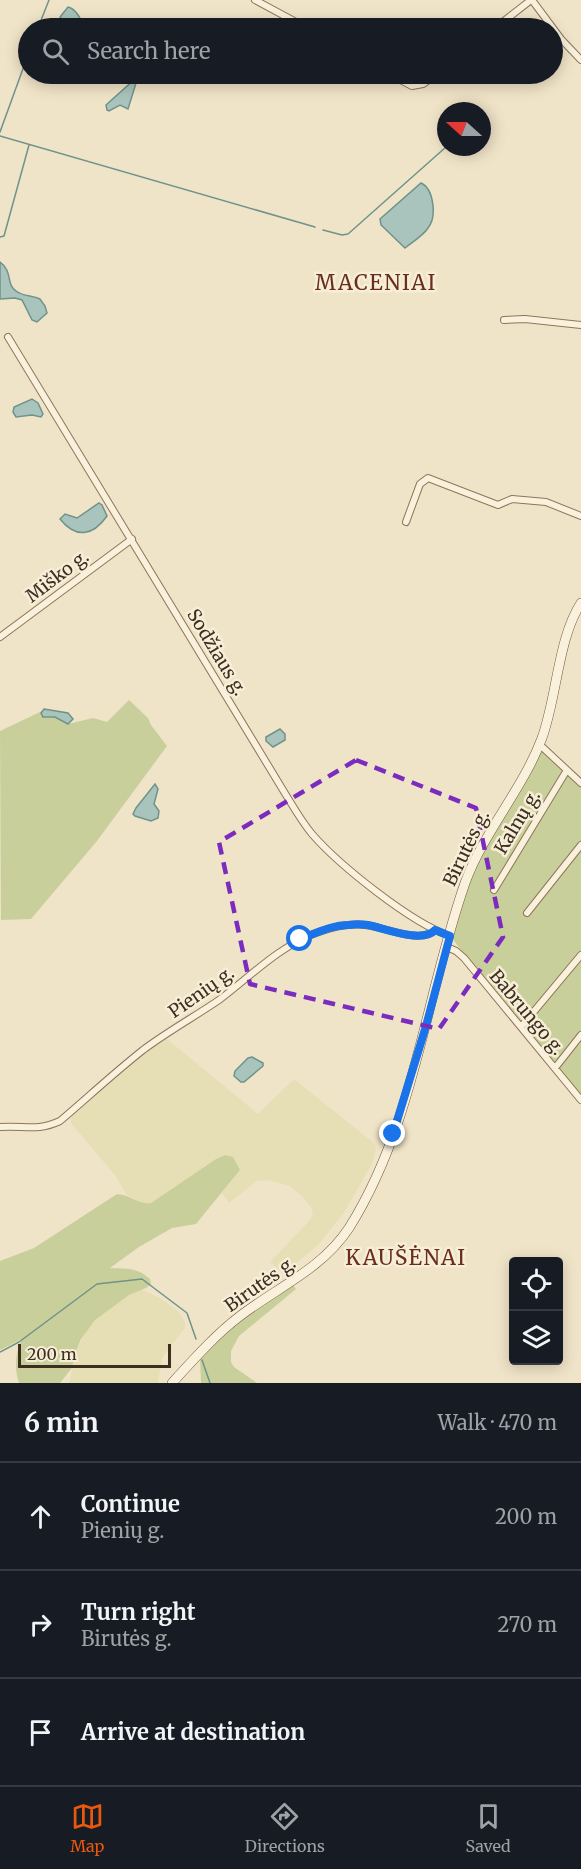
<!DOCTYPE html>
<meta charset="utf-8">
<style>
body{margin:0;font-family:Merriweather,serif;background:#20242c;color:#f1f3f6}
.controls{position:absolute;right:18px;bottom:18px;display:grid;overflow:hidden;border-radius:6px;box-shadow:0 3px 15px #0003}
.controls button{width:54px;height:54px;display:grid;place-items:center;padding:0;border:0;border-bottom:2px solid #363941;background:#171b24;color:#f1f3f6;font:30px sans-serif}
.compass{position:absolute;left:437px;top:102px;width:54px;height:54px;border-radius:50%;background:#171b24;box-shadow:0 3px 15px #0003;rotate:291deg}
.scale{position:absolute;left:18px;bottom:15px;width:153px;box-sizing:border-box;padding-left:6px;border:3px solid #3d2e20;border-top:0;font-size:16px;line-height:21px;white-space:nowrap;color:#3d2e20;-webkit-text-stroke:4px #f7eed8;paint-order:stroke}
.stop{position:absolute;width:18px;height:18px;margin:-14px;border:4px solid #1a73e8;border-radius:50%;background:#fff}
.stop.end{background:#1a73e8;border-color:#fff;box-shadow:0 2px 6px #0008}
.list{margin:0;padding:0;list-style:none}
h2{display:flex;justify-content:space-between;align-items:center;height:78px;margin:0;padding:0 24px;font-size:26px}
h2 small{font-size:20px;font-weight:400;color:#9ea1a6}
.list li{display:grid;grid-template-columns:39px 1fr auto;gap:18px;align-items:center;box-sizing:border-box;height:108px;padding:0 24px;border-top:2px solid #363941}
.list b{display:block;font-size:22px;white-space:nowrap}
.list p{margin:0;font-size:20px;white-space:nowrap;color:#9ea1a6}
.list em{font-size:20px;font-style:normal;color:#9ea1a6}
.icon{flex:none;width:33px;height:33px;fill:none;stroke:currentColor;stroke-width:2;stroke-linecap:round;stroke-linejoin:round}
.map{position:relative;flex:none;width:581px;height:1383px;overflow:hidden}
.search{position:absolute;background:#171b24;box-shadow:0 3px 15px #0003;left:18px;right:18px;top:18px;height:66px;display:flex;align-items:center;gap:15px;box-sizing:border-box;padding:0 21px;border-radius:33px;color:#9ea1a6;font-size:22px}
.sheet{height:402px;background:#171b24}
nav{display:flex;justify-content:space-around;align-items:center;box-sizing:border-box;height:84px;border-top:2px solid #363941;background:#171b24;font-size:16px;color:#9ea1a6}
nav a{display:grid;justify-items:center;gap:3px}
nav .on{color:#ea580c}
.map>svg:first-child{display:block}
.farmland{fill:#e6deb5}
.green{fill:#c9cf9b}
.water{fill:#a9c4bc;stroke:#6f938a;stroke-width:1.5}
.lines{fill:none;stroke-linecap:round;stroke-linejoin:round}
.stream{stroke:#6f938a;stroke-width:1.5}
.street-casing{stroke:#8d765c;stroke-width:8}
.secondary-casing{stroke:#6f573f;stroke-width:10}
.street{stroke:#faf1dc;stroke-width:6}
.secondary{stroke:#faf1dc;stroke-width:9}
.route{stroke:#1a73e8;stroke-width:8}
.marked{fill:none;stroke:#7b2cbf;stroke-width:4.5;stroke-dasharray:12 8;stroke-linejoin:round}
.labels{text-anchor:middle;dominant-baseline:central;stroke-width:5;stroke-linejoin:round;paint-order:stroke}
.street-label{font-size:18px;fill:#3d2e20;stroke:#f7eed8}
.quarter-label{font-size:21px;letter-spacing:1.5px;fill:#6b2e1e;stroke:#f7eed8}
</style>
<div class="map">
<svg width="581" height="1383" viewBox="0 0 581 1383">
<rect width="100%" height="100%" fill="#f0e4c8"/>
<path class="farmland" d="M 167,1039 L 258,1114 L 294,1079 L 374,1143 L 376,1149 L 372,1164 L 343,1214 L 317,1246 L 287,1271 L 281,1272 L 270,1262 L 310,1220 L 313,1214 L 311,1207 L 302,1196 L 290,1186 L 268,1180 L 257,1181 L 229,1203 L 222,1193 L 240,1170 L 225,1155 L 216,1159 L 151,1203 L 144,1204 L 127,1195 L 114,1174 L 71,1123 L 72,1116 L 151,1048 Z
M 142,1290 L 160,1298 L 178,1311 L 185,1322 L 185,1328 L 181,1333 L 162,1358 L 158,1383 L 69,1383 L 76,1351 L 87,1329 L 102,1313 L 129,1295 Z"/>
<path class="green" d="M 129,700 L 148,718 L 151,725 L 167,746 L 97,841 L 31,919 L 1,920 L 0,731 L 42,711 L 41,713 L 45,718 L 55,717 L 68,724 L 93,718 L 107,722 Z
M 541,750 L 581,787 L 581,1095 L 496,991 L 463,953 L 452,938 L 463,897 L 475,868 Z
M 225,1155 L 233,1157 L 240,1170 L 196,1224 L 172,1228 L 139,1247 L 110,1268 C 126,1269 137,1267 150,1279 L 151,1284 L 146,1288 L 129,1295 L 95,1320 L 81,1339 L 76,1351 L 72,1368 L 60,1383 L 19,1383 C 14,1368 15,1353 22,1339 L 0,1350 L 0,1261 L 34,1248 L 117,1194 C 131,1195 139,1205 151,1203 L 216,1159 Z
M 293,1285 L 296,1289 L 239,1336 L 231,1351 L 231,1362 L 234,1367 L 257,1383 L 201,1383 L 200,1358 L 242,1320 Z"/>
<path class="water" d="M 68,7 C 76,9 82,20 84,28 L 67,28 L 60,17 Z
M 135,79 L 137,80 L 128,109 L 120,105 L 109,111 L 107,110 L 106,105 Z
M 421,183 C 434,189 437,217 428,228 C 423,236 412,242 405,248 L 381,225 L 380,219 Z
M 0,262 C 13,271 6,285 16,291 C 24,297 32,295 40,299 L 45,306 L 47,313 L 37,322 L 32,320 L 22,300 L 15,298 L 0,299 Z
M 32,399 L 38,403 L 43,414 L 41,417 L 32,415 L 16,417 L 13,412 L 14,407 Z
M 99,503 L 102,505 L 107,516 C 93,536 76,539 60,519 L 65,514 L 77,518 Z
M 44,709 L 68,713 L 73,719 L 68,724 L 55,717 L 43,717 L 41,713 Z
M 280,729 L 285,734 L 285,740 L 273,747 L 266,741 L 266,737 Z
M 155,784 L 158,789 L 154,804 L 159,811 L 158,818 L 151,821 L 135,816 L 133,814 L 136,808 Z
M 252,1057 L 263,1063 L 263,1066 L 244,1082 L 241,1082 L 234,1076 L 235,1071 L 248,1058 Z"/>
<g class="lines">
<path class="stream" d="M 38,28 L 49,0
M 0,132 L 28,55
M 0,136 L 315,227
M 323,230 L 342,235 L 348,234 L 446,147
M 0,237 L 4,236 L 29,145
M 0,1352 L 19,1342 L 97,1284 L 142,1279 L 187,1313 L 196,1339
M 202,1360 L 210,1383"/>
<g class="street-casing">
<path id="street" d="M 255,0 L 307,28
M 532,0 L 561,39 L 581,60
M 495,28 L 531,0
M 389,74 L 412,86 L 423,84 L 437,74
M 504,320 L 525,319 L 581,325
M 8,337 L 286,795 C 294,808 302,822 312,834 C 339,865 411,923 450,936
M 406,522 L 420,484 L 428,478 L 498,505 L 512,499 L 546,502 L 581,516
M 0,637 L 132,539
M 539,744 L 581,783
M 494,890 L 567,770
M 527,913 L 581,845
M 447,947 L 456,951 L 464,958 L 581,1100
M 521,1027 L 581,955
M 555,1068 L 581,1035
M 0,1127 C 24,1125 36,1132 60,1121 C 87,1098 114,1073 143,1050 C 167,1032 194,1017 219,1000 C 251,976 278,947 316,933 C 332,927 348,923 365,925 C 382,926 421,945 435,930"/>
</g>
<g class="secondary-casing">
<path id="secondary" d="M 172,1383 C 193,1360 215,1335 240,1316 C 278,1287 322,1269 349,1228 C 415,1123 425,997 465,883 C 484,831 523,789 542,738 C 557,697 558,638 581,603"/>
</g>
<use href="#street" class="street"/>
<use href="#secondary" class="secondary"/>
</g>
<g class="lines">
<path class="route" d="M 300,939 C 316,933 332,925 349,925 C 355,924 362,924 368,925 C 384,928 422,944 435,930 L 450,936 L 426,1026 L 393,1134"/>
</g>
<path class="marked" d="M 356,760 L 476,808 L 503,937 L 439,1029 L 250,984 L 219,842 Z"/>
<g class="labels">
<g class="street-label">
<text transform="translate(57 576) rotate(-37)">Miško g.</text>
<text transform="translate(217 652) rotate(59)">Sodžiaus g.</text>
<text transform="translate(517 822) rotate(-59)">Kalnų g.</text>
<text transform="translate(466 848) rotate(-64)">Birutės g.</text>
<text transform="translate(201 992) rotate(-35)">Pienių g.</text>
<text transform="translate(527 1012) rotate(50)">Babrungo g.</text>
<text transform="translate(260 1284) rotate(-35)">Birutės g.</text>
</g>
<g class="quarter-label">
<text x="376" y="282">MACENIAI</text>
<text x="406" y="1257">KAUŠĖNAI</text>
</g>
</g>
</svg>
<div class="controls">
<button><svg class="icon" aria-label="locate" viewBox="0 0 24 24"><circle cx="12" cy="12" r="6"/><path d="M12 2v4M12 18v4M2 12h4M18 12h4"/></svg></button>
<button><svg class="icon" aria-label="layers" viewBox="0 0 24 24"><path d="M12 4l9 5-9 5-9-5zM3 14l9 5 9-5"/></svg></button>
</div>
<svg class="compass" viewBox="-18 -18 36 36"><path d="M0-13l5 13h-10z" fill="#e53935"/><path d="M0 13l5-13h-10z" fill="#9ea1a6"/></svg>
<div class="scale">200 m</div>
<div class="stop" style="left:300px;top:939px"></div>
<div class="stop end" style="left:393px;top:1134px"></div>
<div class="search"><svg class="icon" aria-label="search" viewBox="0 0 24 24"><circle cx="10" cy="10" r="6"/><path d="M15 15l6 6"/></svg>Search here</div>
</div>
<section class="sheet">
<h2>6 min<small>Walk · 470 m</small></h2>
<ul class="list">
<li><svg class="icon" aria-label="ahead" viewBox="0 0 24 24"><path d="M12 20V5M6 11l6-6 6 6"/></svg><div><b>Continue</b><p>Pienių g.</p></div><em>200 m</em></li>
<li><svg class="icon" aria-label="right" viewBox="0 0 24 24"><path d="M7 20v-9h11M14 6l5 5-5 5"/></svg><div><b>Turn right</b><p>Birutės g.</p></div><em>270 m</em></li>
<li><svg class="icon" aria-label="arrive" viewBox="0 0 24 24"><path d="M6 21V4h12l-3 4 3 4H6"/></svg><div><b>Arrive at destination</b></div></li>
</ul>
</section>
<nav>
<a class="on"><svg class="icon" aria-label="map" viewBox="0 0 24 24"><path d="M3 6l6-2 6 2 6-2v14l-6 2-6-2-6 2zM9 4v14M15 6v14"/></svg>Map</a>
<a><svg class="icon" aria-label="directions" viewBox="0 0 24 24"><path d="M12 3l9 9-9 9-9-9zM9 14v-3h6M13 9l2 2-2 2"/></svg>Directions</a>
<a><svg class="icon" aria-label="saved" viewBox="0 0 24 24"><path d="M7 4h10v16l-5-4-5 4z"/></svg>Saved</a>
</nav>
